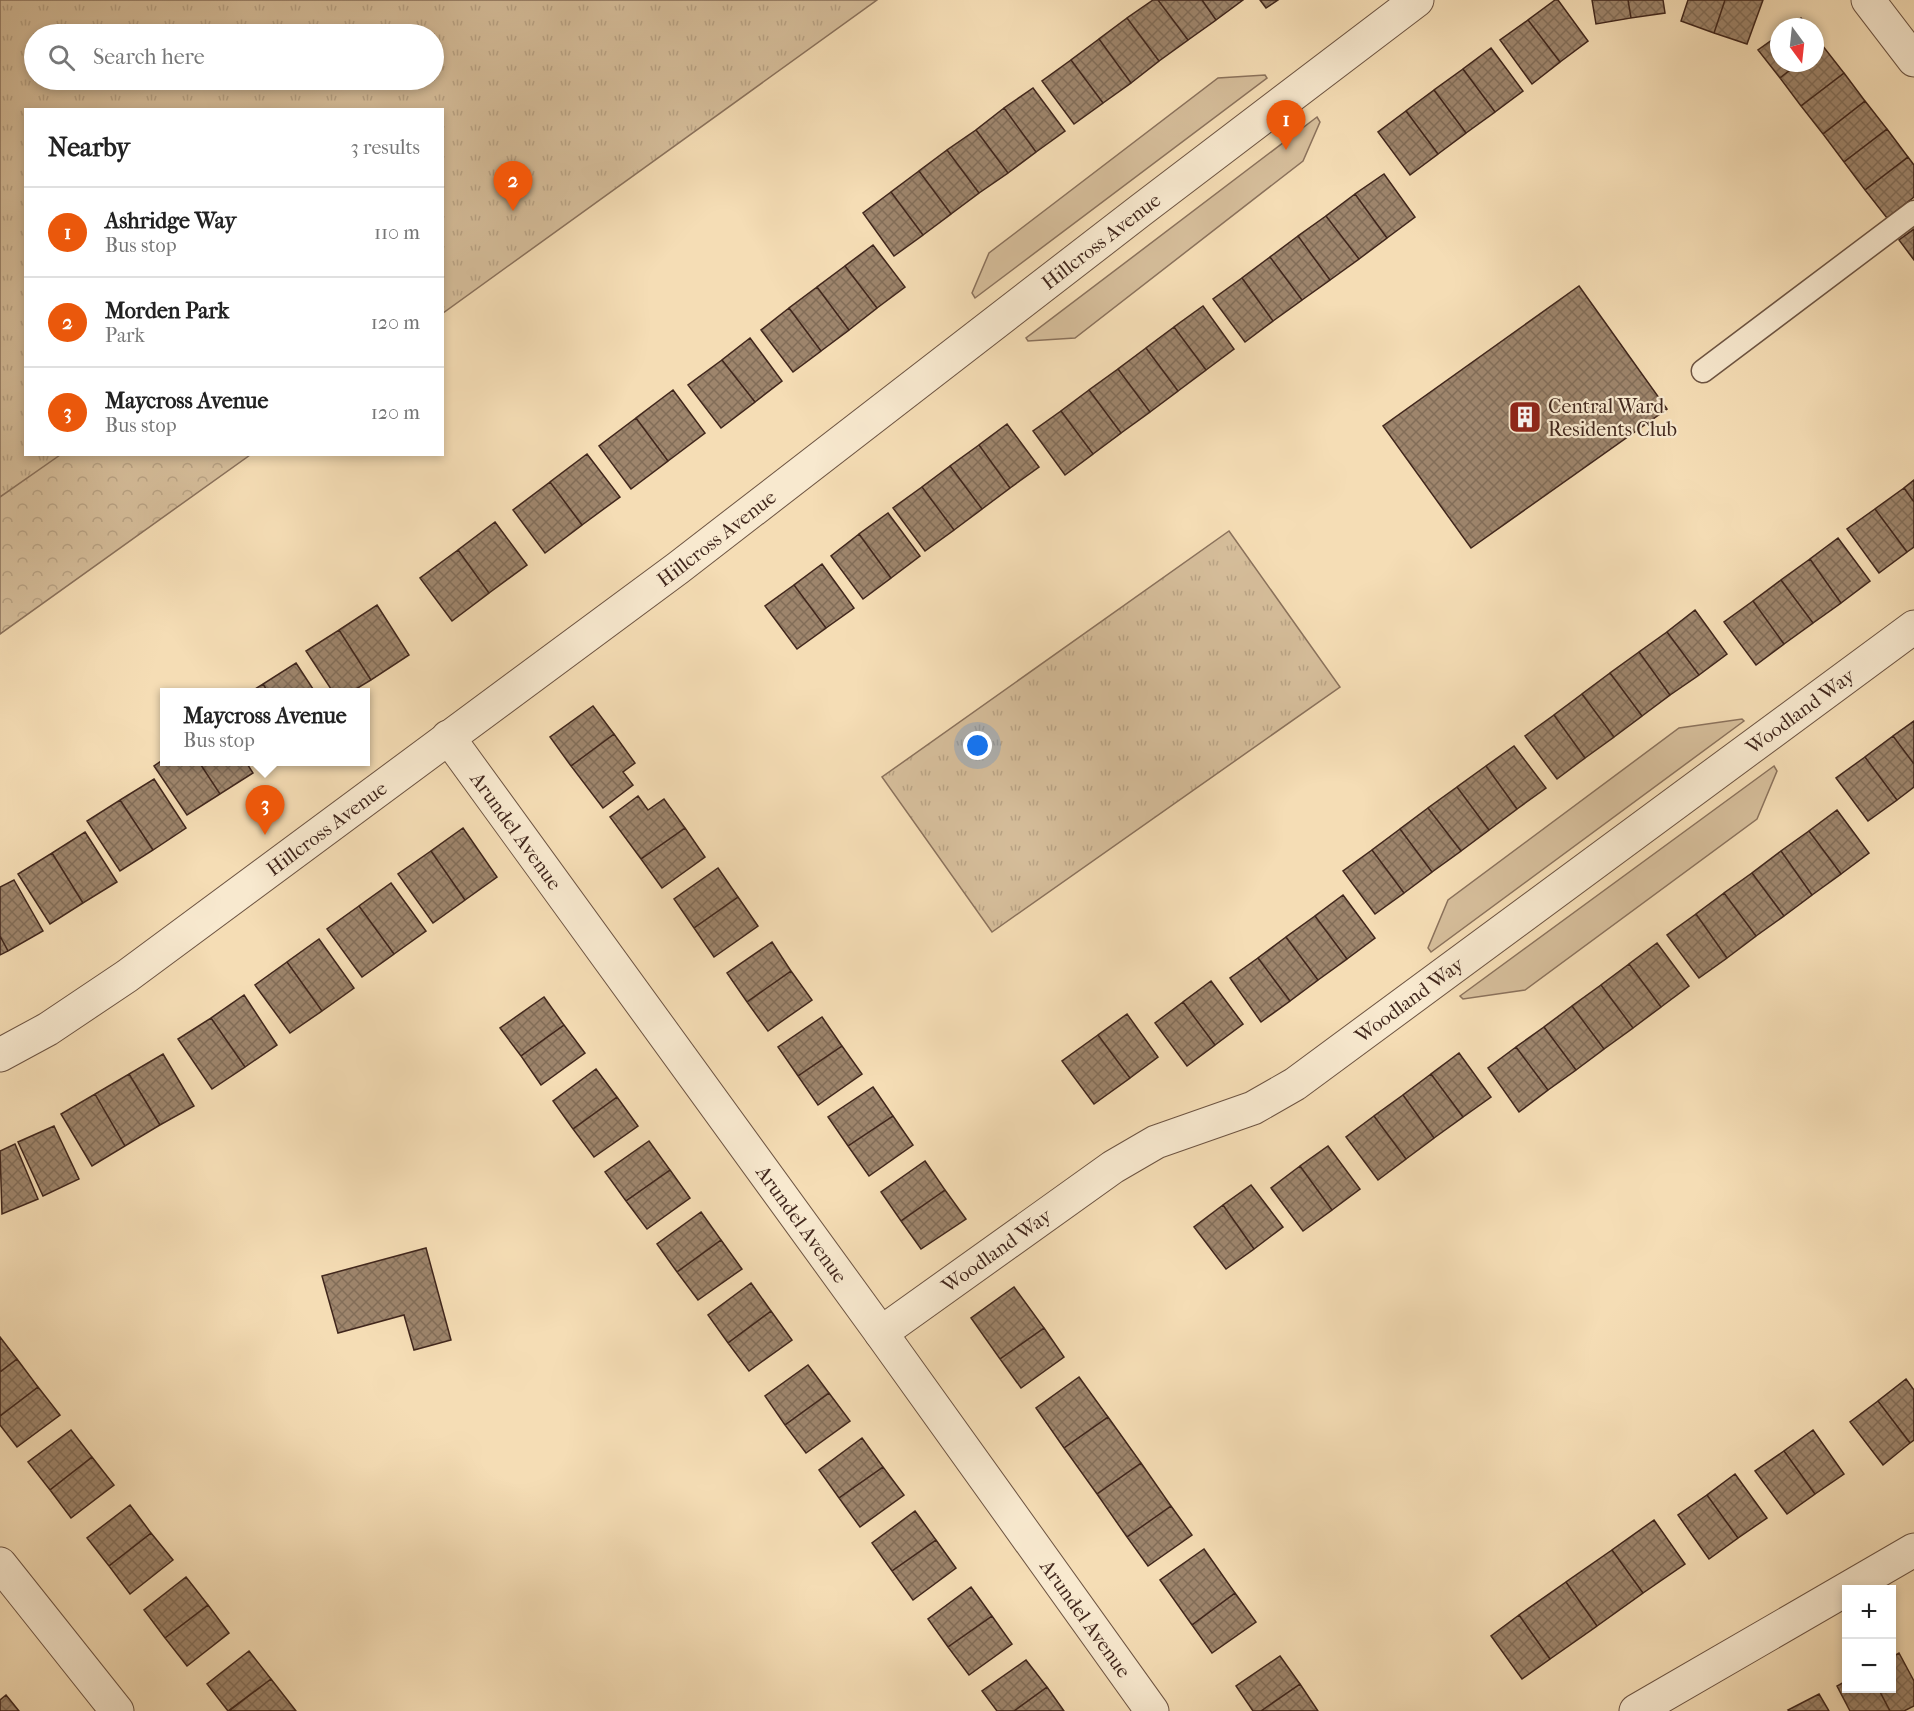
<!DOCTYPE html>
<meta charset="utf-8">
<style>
body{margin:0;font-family:"IM FELL French Canon",serif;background:#f6f6f6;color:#222}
.controls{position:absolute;right:18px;bottom:18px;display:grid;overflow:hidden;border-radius:0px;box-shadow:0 3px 9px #0003}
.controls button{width:54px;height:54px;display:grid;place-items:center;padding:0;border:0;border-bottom:2px solid #e0e0e0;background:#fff;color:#222;font:30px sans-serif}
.compass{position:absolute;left:1770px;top:18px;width:54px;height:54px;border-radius:50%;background:#fff;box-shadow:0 3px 9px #0003;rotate:165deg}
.you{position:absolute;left:978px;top:746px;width:21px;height:21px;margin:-15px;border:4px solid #fff;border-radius:50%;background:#1a73e8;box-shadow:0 0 0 9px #1a73e833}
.badge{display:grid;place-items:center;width:39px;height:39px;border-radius:50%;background:#ea580c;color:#fff;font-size:20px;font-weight:700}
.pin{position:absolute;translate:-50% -50px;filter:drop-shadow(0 2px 3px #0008)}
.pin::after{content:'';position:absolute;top:32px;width:21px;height:18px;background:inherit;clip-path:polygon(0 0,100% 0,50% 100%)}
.popup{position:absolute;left:160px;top:688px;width:210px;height:78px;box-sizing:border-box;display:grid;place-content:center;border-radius:0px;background:#fff;filter:drop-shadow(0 2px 4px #0005);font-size:20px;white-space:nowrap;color:#767676}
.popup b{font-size:22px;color:#222}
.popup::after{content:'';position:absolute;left:50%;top:100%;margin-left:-12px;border:12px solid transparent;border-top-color:#fff}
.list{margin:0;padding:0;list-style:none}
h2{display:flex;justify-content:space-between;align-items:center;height:78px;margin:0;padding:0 24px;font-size:26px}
h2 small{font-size:20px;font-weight:400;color:#767676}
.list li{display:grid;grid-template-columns:39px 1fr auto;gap:18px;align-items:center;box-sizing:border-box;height:90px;padding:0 24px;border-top:2px solid #e0e0e0}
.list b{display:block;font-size:22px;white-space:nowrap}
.list p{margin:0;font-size:20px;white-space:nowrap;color:#767676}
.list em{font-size:20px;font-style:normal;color:#767676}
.icon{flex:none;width:33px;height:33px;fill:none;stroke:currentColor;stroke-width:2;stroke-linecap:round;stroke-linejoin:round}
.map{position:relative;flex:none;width:1914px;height:1711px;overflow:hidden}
.search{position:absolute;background:#fff;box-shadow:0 3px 9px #0003;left:24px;top:24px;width:420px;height:66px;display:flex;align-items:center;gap:15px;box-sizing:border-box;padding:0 21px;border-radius:33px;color:#767676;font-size:22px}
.panel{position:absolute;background:#fff;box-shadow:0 3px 9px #0003;left:24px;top:108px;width:420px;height:348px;border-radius:0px}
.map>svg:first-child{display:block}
.grass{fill:#d6be9b;stroke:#8b725c;stroke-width:1.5}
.forest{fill:url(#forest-crowns);stroke:#8b725c;stroke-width:1.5}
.park{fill:url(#park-tufts);stroke:#8b725c;stroke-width:1.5;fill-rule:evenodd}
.building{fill:url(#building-cross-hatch);stroke:#40261c;stroke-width:1.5}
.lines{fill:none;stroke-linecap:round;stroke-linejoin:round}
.service-casing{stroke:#6d5442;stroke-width:25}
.minor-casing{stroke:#6d5442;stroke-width:35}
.tertiary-casing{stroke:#6d5442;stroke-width:35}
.service{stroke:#f8e9cf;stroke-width:22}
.minor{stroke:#f8e9cf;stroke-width:33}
.tertiary{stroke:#f8e9cf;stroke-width:33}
.labels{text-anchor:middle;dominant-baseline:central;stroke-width:4.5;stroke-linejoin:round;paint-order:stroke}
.street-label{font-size:20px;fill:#40261c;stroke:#f8e9cf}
.poi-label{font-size:20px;fill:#40261c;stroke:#f8e9cf;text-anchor:start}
</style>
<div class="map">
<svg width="1914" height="1711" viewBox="0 0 1914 1711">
<defs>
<pattern id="forest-crowns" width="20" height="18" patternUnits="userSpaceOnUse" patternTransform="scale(1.5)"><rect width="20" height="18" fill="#d6be9b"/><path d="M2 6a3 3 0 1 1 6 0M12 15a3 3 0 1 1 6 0" fill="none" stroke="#b9a385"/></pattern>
<pattern id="park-tufts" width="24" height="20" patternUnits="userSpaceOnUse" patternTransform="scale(1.5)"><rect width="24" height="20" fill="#d6be9b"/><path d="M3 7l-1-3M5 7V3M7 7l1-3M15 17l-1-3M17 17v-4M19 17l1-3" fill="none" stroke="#b9a385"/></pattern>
<pattern id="building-cross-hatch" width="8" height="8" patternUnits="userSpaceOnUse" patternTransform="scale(1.5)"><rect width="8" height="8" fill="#9e856c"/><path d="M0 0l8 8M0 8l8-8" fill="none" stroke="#826d58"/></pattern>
</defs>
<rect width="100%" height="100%" fill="#f5ddb5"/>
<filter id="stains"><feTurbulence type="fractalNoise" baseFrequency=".00333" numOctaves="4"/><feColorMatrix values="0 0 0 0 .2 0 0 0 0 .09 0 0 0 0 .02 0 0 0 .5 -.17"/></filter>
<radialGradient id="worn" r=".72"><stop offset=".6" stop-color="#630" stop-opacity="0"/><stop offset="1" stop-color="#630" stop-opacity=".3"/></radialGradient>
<path class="grass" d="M 1265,75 L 1267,78 L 975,298 L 972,293 L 989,253 L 1218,78 Z
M 1317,117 L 1320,122 L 1303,161 L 1075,338 L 1028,341 L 1026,338 Z
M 1742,719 L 1744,721 L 1431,952 L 1428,948 L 1448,900 L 1679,728 Z
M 1774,766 L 1777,771 L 1757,819 L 1525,990 L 1463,999 L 1460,996 Z"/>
<path class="forest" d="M 44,455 L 250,455 L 0,634 L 0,486 Z"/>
<path class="park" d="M 0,0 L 877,0 L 443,313 L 442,110 L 26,110 L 26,454 L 60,455 L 0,497 ZM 34,34 L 434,34 L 434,80 L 34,80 Z
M 1229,531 L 1340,687 L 992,932 L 882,777 Z"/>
<path class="building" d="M 1153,0 L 1158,0 L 1188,40 L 1159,61 L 1127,18 Z
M 1158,0 L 1202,0 L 1216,20 L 1188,40 Z
M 1202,0 L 1243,0 L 1216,20 Z
M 1260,0 L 1278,0 L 1266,8 Z
M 1555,0 L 1558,0 L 1588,41 L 1560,62 L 1528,20 Z
M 1592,0 L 1628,0 L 1631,18 L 1596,24 Z
M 1628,0 L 1663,0 L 1665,13 L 1631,18 Z
M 1688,0 L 1725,0 L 1714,33 L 1681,21 Z
M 1725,0 L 1763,0 L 1747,44 L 1714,33 Z
M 1127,18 L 1159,61 L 1131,83 L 1099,39 Z
M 1801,18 L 1808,27 L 1789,27 Z
M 1528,20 L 1560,62 L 1532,84 L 1500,40 Z
M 1779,35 L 1779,63 L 1799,63 L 1780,78 L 1758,50 Z
M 1815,36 L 1822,45 L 1815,51 Z
M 1099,39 L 1131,83 L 1103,103 L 1071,60 Z
M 1822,45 L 1844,73 L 1801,106 L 1780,78 L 1799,63 L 1815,63 L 1815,51 Z
M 1491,48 L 1523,91 L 1495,112 L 1463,69 Z
M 1071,60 L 1103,103 L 1074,124 L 1042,81 Z
M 1463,69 L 1495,112 L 1466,133 L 1434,90 Z
M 1844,73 L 1865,101 L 1823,134 L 1801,106 Z
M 1033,88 L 1065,131 L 1036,152 L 1004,108 Z
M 1434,90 L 1466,133 L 1438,154 L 1406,111 Z
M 1865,101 L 1887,129 L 1844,162 L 1823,134 Z
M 1004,108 L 1036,152 L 1008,173 L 976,130 Z
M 1406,111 L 1438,154 L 1410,175 L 1378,132 Z
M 1887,129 L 1908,157 L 1865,190 L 1844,162 Z
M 976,130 L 1008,173 L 979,193 L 947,150 Z
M 947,150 L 979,193 L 951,214 L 919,171 Z
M 1908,157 L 1914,165 L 1914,197 L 1887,218 L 1865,190 Z
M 919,171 L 951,214 L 923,235 L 891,192 Z
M 1384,174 L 1415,217 L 1387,238 L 1355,194 Z
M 891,192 L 923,235 L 894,256 L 863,213 Z
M 1355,194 L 1387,238 L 1359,259 L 1326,216 Z
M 1326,216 L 1359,259 L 1330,280 L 1298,236 Z
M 1914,229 L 1914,260 L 1899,240 Z
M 1298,236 L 1330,280 L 1302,300 L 1270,257 Z
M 873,245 L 905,287 L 877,308 L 845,266 Z
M 1270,257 L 1302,300 L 1273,321 L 1242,278 Z
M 845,266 L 877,308 L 849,330 L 817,287 Z
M 1242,278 L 1273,321 L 1245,342 L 1213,299 Z
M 1579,286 L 1667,409 L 1471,548 L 1383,426 Z
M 817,287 L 849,330 L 821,351 L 789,308 Z
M 1203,306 L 1234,349 L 1206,370 L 1174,327 Z
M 789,308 L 821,351 L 793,372 L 761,330 Z
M 1174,327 L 1206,370 L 1178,391 L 1146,348 Z
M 750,338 L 782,381 L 755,402 L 722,360 Z
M 1146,348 L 1178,391 L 1150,412 L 1118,369 Z
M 722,360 L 755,402 L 721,428 L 688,385 Z
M 1118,369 L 1150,412 L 1121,433 L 1089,390 Z
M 673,390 L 705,433 L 668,461 L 636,418 Z
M 1089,390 L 1121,433 L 1093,454 L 1061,411 Z
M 1061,411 L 1093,454 L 1065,475 L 1033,431 Z
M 636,418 L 668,461 L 631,489 L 599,446 Z
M 1007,424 L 1039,467 L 1010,488 L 979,445 Z
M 979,445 L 1010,488 L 982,509 L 950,466 Z
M 587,454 L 620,497 L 582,525 L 550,482 Z
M 950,466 L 982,509 L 954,530 L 922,487 Z
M 1914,480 L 1914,502 L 1904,488 Z
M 550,482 L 582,525 L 545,553 L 513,510 Z
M 922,487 L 954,530 L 925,551 L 893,508 Z
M 1904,488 L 1914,502 L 1914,547 L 1907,552 L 1875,509 Z
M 1875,509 L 1907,552 L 1879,573 L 1847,529 Z
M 888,513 L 920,556 L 891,578 L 859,534 Z
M 495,522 L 527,565 L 489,593 L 458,550 Z
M 859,534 L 891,578 L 863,599 L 831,556 Z
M 1838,538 L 1870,581 L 1841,603 L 1810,559 Z
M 458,550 L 489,593 L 452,621 L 420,578 Z
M 1810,559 L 1841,603 L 1813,623 L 1781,580 Z
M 822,564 L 854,608 L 826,628 L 794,585 Z
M 1781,580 L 1813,623 L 1784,644 L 1753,601 Z
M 794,585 L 826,628 L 797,649 L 765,606 Z
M 1753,601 L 1784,644 L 1756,665 L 1724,622 Z
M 377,605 L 409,655 L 371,680 L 339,630 Z
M 1695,610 L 1727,654 L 1699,675 L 1667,632 Z
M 339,630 L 371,680 L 351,692 L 333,692 L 306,651 Z
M 1667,632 L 1699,675 L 1670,695 L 1639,652 Z
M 1639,652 L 1670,695 L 1642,716 L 1610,673 Z
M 296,663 L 315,692 L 268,692 L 263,684 Z
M 1610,673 L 1642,716 L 1614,737 L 1582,694 Z
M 263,684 L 268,692 L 250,692 Z
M 1582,694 L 1614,737 L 1585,758 L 1554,715 Z
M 593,706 L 614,734 L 571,766 L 550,737 Z
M 1554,715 L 1585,758 L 1557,779 L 1525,736 Z
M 1914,721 L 1914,764 L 1893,736 Z
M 614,734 L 635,763 L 623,772 L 633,785 L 603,808 L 571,766 Z
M 1893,736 L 1914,764 L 1914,787 L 1897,800 L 1865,757 Z
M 1514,746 L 1546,788 L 1517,809 L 1486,766 Z
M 1865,757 L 1897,800 L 1868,821 L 1836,778 Z
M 164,759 L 164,762 L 199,762 L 220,794 L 187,815 L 154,766 Z
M 199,762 L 246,762 L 253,773 L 220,794 Z
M 1486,766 L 1517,809 L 1489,830 L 1457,787 Z
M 154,779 L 186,828 L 153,850 L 120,800 Z
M 1457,787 L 1489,830 L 1461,851 L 1428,808 Z
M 638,796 L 648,810 L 664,799 L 685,828 L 641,859 L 610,817 Z
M 120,800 L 153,850 L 120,871 L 87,821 Z
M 1428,808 L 1461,851 L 1432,872 L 1400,829 Z
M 1837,810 L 1869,853 L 1841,874 L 1809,831 Z
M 463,828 L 497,877 L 465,900 L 431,851 Z
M 685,828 L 705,857 L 662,888 L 641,859 Z
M 1400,829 L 1432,872 L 1404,893 L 1372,850 Z
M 1809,831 L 1841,874 L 1812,895 L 1781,851 Z
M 85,832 L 117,882 L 83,903 L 52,853 Z
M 1372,850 L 1404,893 L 1375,914 L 1343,871 Z
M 431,851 L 465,900 L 433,923 L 398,874 Z
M 1781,851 L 1812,895 L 1784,916 L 1752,873 Z
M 52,853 L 83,903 L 50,924 L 18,874 Z
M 718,868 L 738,897 L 694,928 L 674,899 Z
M 1752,873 L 1784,916 L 1756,936 L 1724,893 Z
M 14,880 L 43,931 L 8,951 L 0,936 L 0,887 Z
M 391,883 L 426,931 L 394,954 L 359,906 Z
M 1724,893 L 1756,936 L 1727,958 L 1696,914 Z
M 1343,895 L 1375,938 L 1347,959 L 1315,916 Z
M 738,897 L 758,926 L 714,957 L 694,928 Z
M 359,906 L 394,954 L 362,977 L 327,929 Z
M 1696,914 L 1727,958 L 1699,978 L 1667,935 Z
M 1315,916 L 1347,959 L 1318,980 L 1286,937 Z
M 0,936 L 8,951 L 0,955 Z
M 1286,937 L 1318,980 L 1290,1001 L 1258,958 Z
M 319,939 L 354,988 L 322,1011 L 287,962 Z
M 772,942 L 791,971 L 747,1002 L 727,973 Z
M 1657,943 L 1689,986 L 1661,1007 L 1629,964 Z
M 1258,958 L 1290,1001 L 1261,1022 L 1230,978 Z
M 287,962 L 322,1011 L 290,1033 L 255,985 Z
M 1629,964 L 1661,1007 L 1633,1028 L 1601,985 Z
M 791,971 L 812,1000 L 768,1031 L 747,1002 Z
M 1211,981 L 1243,1024 L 1215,1045 L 1183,1002 Z
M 1601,985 L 1633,1028 L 1604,1049 L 1572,1006 Z
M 244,995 L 277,1045 L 245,1067 L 211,1018 Z
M 544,997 L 564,1025 L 521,1056 L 500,1028 Z
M 1183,1002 L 1215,1045 L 1187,1066 L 1155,1023 Z
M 1572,1006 L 1604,1049 L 1576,1070 L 1544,1027 Z
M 1127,1014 L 1158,1057 L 1130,1078 L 1098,1035 Z
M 822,1017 L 842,1046 L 798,1076 L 778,1047 Z
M 211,1018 L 245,1067 L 212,1089 L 178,1039 Z
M 564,1025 L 585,1053 L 541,1085 L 521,1056 Z
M 1544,1027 L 1576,1070 L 1548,1090 L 1516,1047 Z
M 1098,1035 L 1130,1078 L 1094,1104 L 1062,1061 Z
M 842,1046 L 862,1074 L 818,1105 L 798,1076 Z
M 1516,1047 L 1548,1090 L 1519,1112 L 1488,1068 Z
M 1459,1053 L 1491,1097 L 1463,1117 L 1431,1074 Z
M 163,1054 L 194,1106 L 160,1125 L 129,1074 Z
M 596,1069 L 617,1097 L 573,1129 L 553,1101 Z
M 129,1074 L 160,1125 L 125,1146 L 95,1094 Z
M 1431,1074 L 1463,1117 L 1434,1138 L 1403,1095 Z
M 873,1087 L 893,1116 L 848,1146 L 828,1117 Z
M 95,1094 L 125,1146 L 92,1166 L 61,1114 Z
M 1403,1095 L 1434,1138 L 1406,1159 L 1374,1116 Z
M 617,1097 L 638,1126 L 594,1157 L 573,1129 Z
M 893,1116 L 913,1145 L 869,1176 L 848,1146 Z
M 1374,1116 L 1406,1159 L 1378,1180 L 1346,1137 Z
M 54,1126 L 79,1179 L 43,1196 L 18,1142 Z
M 649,1141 L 670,1170 L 626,1201 L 605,1172 Z
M 15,1144 L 38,1199 L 2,1214 L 0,1151 Z
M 1328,1146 L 1360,1189 L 1332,1210 L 1300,1166 Z
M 925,1161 L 945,1190 L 901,1221 L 881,1192 Z
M 1300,1166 L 1332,1210 L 1303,1231 L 1271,1188 Z
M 670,1170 L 690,1198 L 647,1229 L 626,1201 Z
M 1251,1185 L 1283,1227 L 1254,1249 L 1223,1205 Z
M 945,1190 L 966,1219 L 921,1249 L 901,1221 Z
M 1223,1205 L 1254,1249 L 1226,1269 L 1194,1227 Z
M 701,1212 L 721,1240 L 677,1272 L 657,1244 Z
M 721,1240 L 742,1269 L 698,1300 L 677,1272 Z
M 426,1248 L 451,1340 L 414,1350 L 404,1315 L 338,1333 L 322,1276 Z
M 751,1283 L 771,1311 L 728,1343 L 708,1315 Z
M 1014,1287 L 1044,1328 L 1000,1359 L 971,1318 Z
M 771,1311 L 792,1340 L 749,1371 L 728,1343 Z
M 1044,1328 L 1064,1357 L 1021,1388 L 1000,1359 Z
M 0,1337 L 17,1359 L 0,1372 Z
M 17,1359 L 38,1387 L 0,1416 L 0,1372 Z
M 808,1365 L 829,1393 L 785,1425 L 765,1396 Z
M 1079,1377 L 1108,1417 L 1064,1448 L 1036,1408 Z
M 1906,1379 L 1914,1390 L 1914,1440 L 1910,1443 L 1878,1401 Z
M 38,1387 L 60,1415 L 17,1447 L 0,1425 L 0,1416 Z
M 829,1393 L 850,1421 L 806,1453 L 785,1425 Z
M 1878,1401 L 1910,1443 L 1883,1465 L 1850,1422 Z
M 1108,1417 L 1141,1463 L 1097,1494 L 1064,1448 Z
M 71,1430 L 92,1457 L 50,1490 L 28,1462 Z
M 1813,1430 L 1844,1474 L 1815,1494 L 1784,1451 Z
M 862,1438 L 883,1467 L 839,1498 L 819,1470 Z
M 1784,1451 L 1815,1494 L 1787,1514 L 1755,1471 Z
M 92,1457 L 114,1485 L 71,1518 L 50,1490 Z
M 1141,1463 L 1171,1506 L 1127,1537 L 1097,1494 Z
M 883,1467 L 904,1495 L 860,1527 L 839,1498 Z
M 1735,1474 L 1767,1518 L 1738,1538 L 1707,1495 Z
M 1707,1495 L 1738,1538 L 1709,1559 L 1678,1515 Z
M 130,1505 L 151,1533 L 109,1566 L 87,1538 Z
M 1171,1506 L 1192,1535 L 1148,1566 L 1127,1537 Z
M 915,1511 L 936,1540 L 892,1571 L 872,1543 Z
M 1654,1520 L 1685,1564 L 1643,1593 L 1612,1550 Z
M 151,1533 L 173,1560 L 130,1594 L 109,1566 Z
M 936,1540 L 956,1568 L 913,1600 L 892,1571 Z
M 1204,1549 L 1235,1593 L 1192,1625 L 1160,1580 Z
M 1612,1550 L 1643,1593 L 1597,1626 L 1566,1582 Z
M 186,1577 L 208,1605 L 165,1638 L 144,1610 Z
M 1566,1582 L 1597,1626 L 1550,1659 L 1519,1615 Z
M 971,1587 L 992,1616 L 948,1647 L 928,1619 Z
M 1235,1593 L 1256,1622 L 1212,1653 L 1192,1625 Z
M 208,1605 L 229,1633 L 187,1666 L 165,1638 Z
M 1519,1615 L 1550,1659 L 1522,1679 L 1491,1636 Z
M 992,1616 L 1012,1644 L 969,1675 L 948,1647 Z
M 249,1651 L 271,1679 L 228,1711 L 207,1684 Z
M 1899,1653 L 1914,1681 L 1914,1706 L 1904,1711 L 1890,1711 L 1878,1688 L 1892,1688 L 1892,1657 Z
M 1280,1656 L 1300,1684 L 1261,1711 L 1253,1711 L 1236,1686 Z
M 1026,1660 L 1047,1687 L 1014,1711 L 997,1711 L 982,1691 Z
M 271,1679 L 296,1711 L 229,1711 Z
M 1846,1681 L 1846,1688 L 1878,1688 L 1890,1711 L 1850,1711 L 1837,1686 Z
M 1300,1684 L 1318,1711 L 1261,1711 Z
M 1047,1687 L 1064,1711 L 1014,1711 Z
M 1819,1694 L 1829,1711 L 1789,1711 L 1788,1710 Z
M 6,1695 L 19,1711 L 0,1711 L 0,1700 Z"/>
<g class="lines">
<g class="service-casing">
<path id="service" d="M 1703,371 L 1914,212"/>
</g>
<g class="minor-casing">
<g id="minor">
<path d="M 1868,0 L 1914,60"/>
<path id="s1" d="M 448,737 L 881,1333 L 1152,1711"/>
<path id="s2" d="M 881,1333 L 1113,1167 L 1156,1142 L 1253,1108 L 1295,1084 L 1914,627"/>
<path d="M 0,1564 L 117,1711"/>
<path d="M 1636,1711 L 1914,1550"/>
</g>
</g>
<g class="tertiary-casing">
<g id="tertiary">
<path id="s3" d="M 0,1055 L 48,1029 L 127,976 L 678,568 L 1141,210 L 1417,0"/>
</g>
</g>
<use href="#service" class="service"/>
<use href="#minor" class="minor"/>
<use href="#tertiary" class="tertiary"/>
</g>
<defs>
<g id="building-square" transform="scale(1.725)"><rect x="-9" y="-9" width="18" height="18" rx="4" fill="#8f2418" stroke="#f8e9cf"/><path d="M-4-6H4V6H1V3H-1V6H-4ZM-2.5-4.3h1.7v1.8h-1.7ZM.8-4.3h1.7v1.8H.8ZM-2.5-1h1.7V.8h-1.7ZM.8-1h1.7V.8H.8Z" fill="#fff"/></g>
</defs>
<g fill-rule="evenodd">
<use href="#building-square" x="1525" y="417"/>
</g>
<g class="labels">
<g class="street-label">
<text stroke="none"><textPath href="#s3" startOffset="1370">Hillcross Avenue</textPath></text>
<text stroke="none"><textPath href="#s3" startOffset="884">Hillcross Avenue</textPath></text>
<text stroke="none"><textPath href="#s2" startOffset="1114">Woodland Way</textPath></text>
<text stroke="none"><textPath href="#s3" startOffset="398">Hillcross Avenue</textPath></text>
<text stroke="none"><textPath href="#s1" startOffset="116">Arundel Avenue</textPath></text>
<text stroke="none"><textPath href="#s2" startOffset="628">Woodland Way</textPath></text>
<text stroke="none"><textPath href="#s1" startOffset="602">Arundel Avenue</textPath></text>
<text stroke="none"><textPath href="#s2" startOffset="142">Woodland Way</textPath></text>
<text stroke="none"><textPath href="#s1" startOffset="1088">Arundel Avenue</textPath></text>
</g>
<g class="poi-label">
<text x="1548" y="406">Central Ward<tspan x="1548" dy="23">Residents Club</tspan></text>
</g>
</g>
<rect width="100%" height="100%" filter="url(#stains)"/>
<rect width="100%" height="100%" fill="url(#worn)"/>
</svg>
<div class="controls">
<button>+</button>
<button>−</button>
</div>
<svg class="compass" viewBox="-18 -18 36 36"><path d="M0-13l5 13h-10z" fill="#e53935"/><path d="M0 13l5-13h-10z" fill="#767676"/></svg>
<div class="you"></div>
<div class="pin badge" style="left:1286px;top:150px">1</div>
<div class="pin badge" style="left:513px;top:211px">2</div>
<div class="pin badge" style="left:265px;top:835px">3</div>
<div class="popup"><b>Maycross Avenue</b>Bus stop</div>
<div class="search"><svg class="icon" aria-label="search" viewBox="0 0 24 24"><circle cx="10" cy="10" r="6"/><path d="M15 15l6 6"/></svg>Search here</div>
<section class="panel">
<h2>Nearby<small>3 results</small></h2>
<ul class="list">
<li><span class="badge">1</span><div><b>Ashridge Way</b><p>Bus stop</p></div><em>110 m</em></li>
<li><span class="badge">2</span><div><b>Morden Park</b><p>Park</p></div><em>120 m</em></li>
<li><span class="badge">3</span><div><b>Maycross Avenue</b><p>Bus stop</p></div><em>120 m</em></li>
</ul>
</section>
</div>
